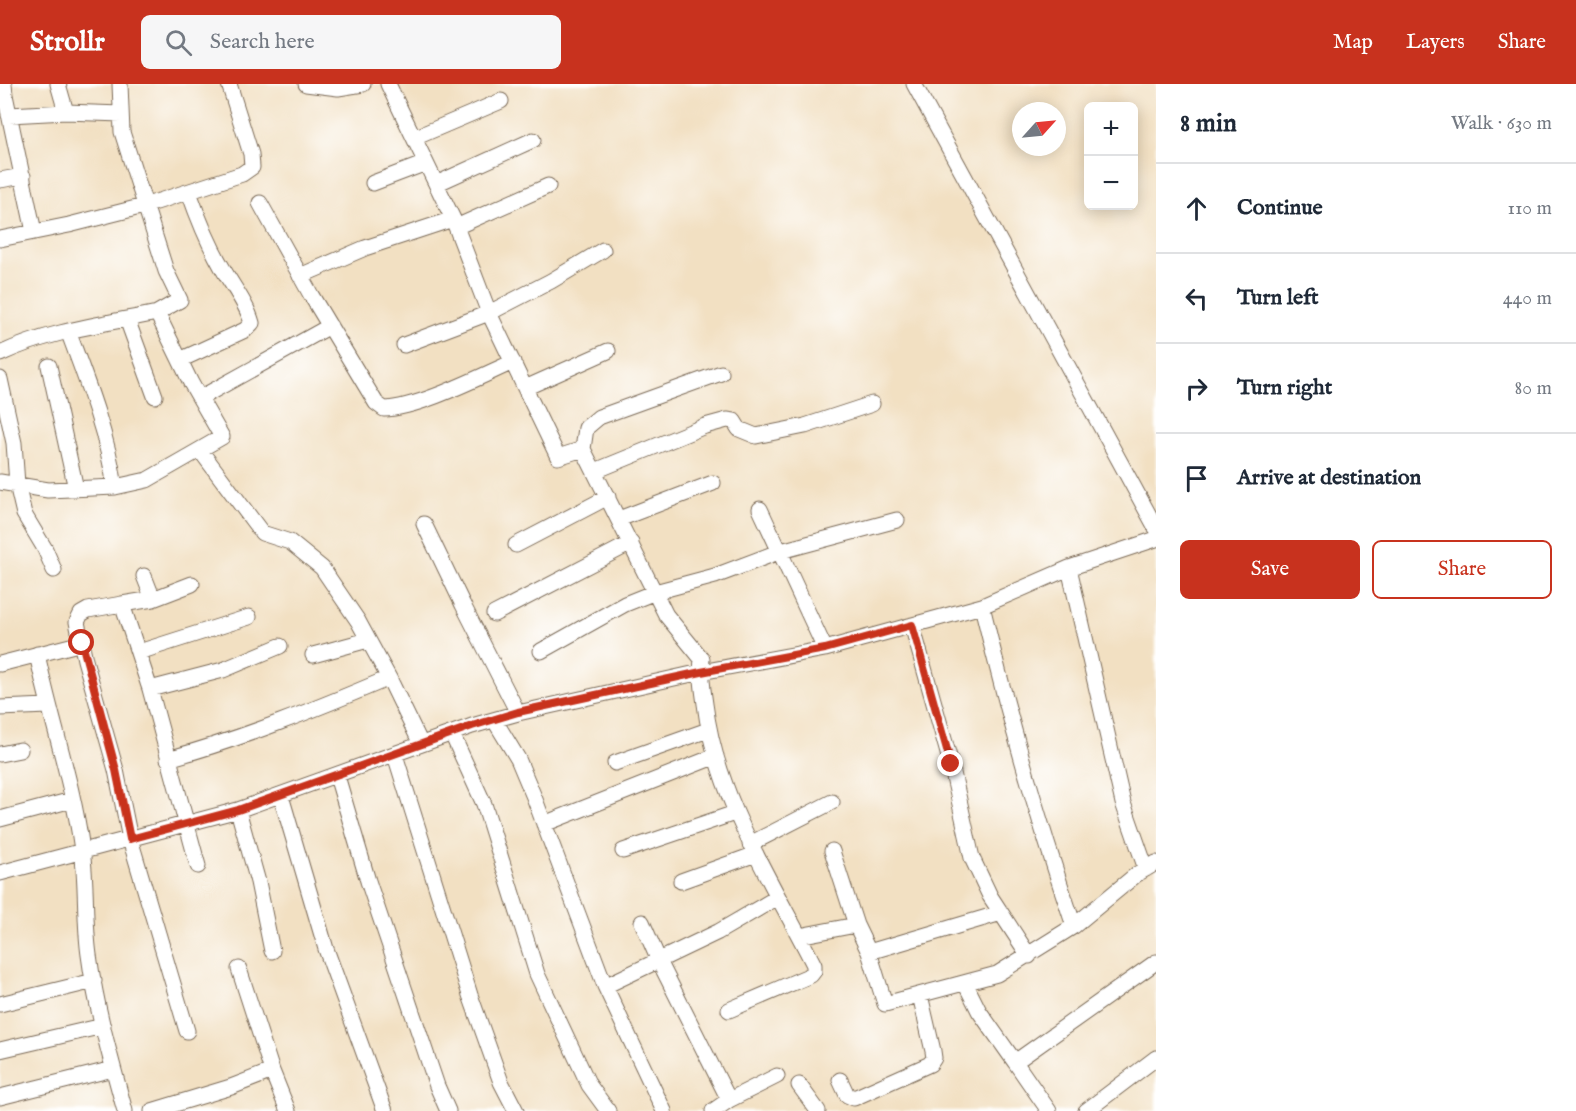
<!DOCTYPE html>
<meta charset="utf-8">
<style>
body{margin:0;font-family:"IM FELL English",serif;background:#f6f6f7;color:#1f2937}
.controls{position:absolute;right:18px;top:18px;display:grid;overflow:hidden;border-radius:9px;box-shadow:0 3px 15px #0003}
.controls button{width:54px;height:54px;display:grid;place-items:center;padding:0;border:0;border-bottom:2px solid #e0e1e3;background:#fff;color:#1f2937;font:30px sans-serif}
.compass{position:absolute;left:1012px;top:18px;width:54px;height:54px;border-radius:50%;background:#fff;box-shadow:0 3px 15px #0003;rotate:63deg}
.stop{position:absolute;width:18px;height:18px;margin:-14px;border:4px solid #c8321e;border-radius:50%;background:#fff}
.stop.end{background:#c8321e;border-color:#fff;box-shadow:0 2px 6px #0008}
.list{margin:0;padding:0;list-style:none}
h2{display:flex;justify-content:space-between;align-items:center;height:78px;margin:0;padding:0 24px;font-size:26px}
h2 small{font-size:20px;font-weight:400;color:#747a83}
.list li{display:grid;grid-template-columns:39px 1fr auto;gap:18px;align-items:center;box-sizing:border-box;height:90px;padding:0 24px;border-top:2px solid #e0e1e3}
.list b{display:block;font-size:22px;white-space:nowrap}
.list em{font-size:20px;font-style:normal;color:#747a83}
.actions{display:flex;gap:12px;padding:18px 24px}
.actions a{flex:1;padding:14px 0;border:2px solid #c8321e;border-radius:9px;text-align:center;font-size:21px;color:#c8321e}
.actions .main{background:#c8321e;color:#fff}
.icon{flex:none;width:33px;height:33px;fill:none;stroke:currentColor;stroke-width:2;stroke-linecap:round;stroke-linejoin:round}
.map{position:relative;flex:none;width:1156px;height:1027px;overflow:hidden}
header{display:flex;align-items:center;gap:36px;box-sizing:border-box;height:84px;padding:0 30px;background:#c8321e;color:#fff}
header strong{font-size:28px}
nav{display:flex;gap:33px;margin-inline-start:auto;font-size:21px}
.search{width:420px;height:54px;background:#f6f6f7;display:flex;align-items:center;gap:15px;box-sizing:border-box;padding:0 21px;border-radius:9px;color:#747a83;font-size:22px}
main{display:flex}
aside{flex:1;background:#fff}
.map>svg:first-child{display:block}
.lines{fill:none;stroke-linecap:round;stroke-linejoin:round}
.street-casing{stroke:#7b6a57;stroke-width:17}
.street{stroke:#fff;stroke-width:15}
.route{stroke:#c8321e;stroke-width:8}
</style>
<header>
<strong>Strollr</strong>
<div class="search"><svg class="icon" aria-label="search" viewBox="0 0 24 24"><circle cx="10" cy="10" r="6"/><path d="M15 15l6 6"/></svg>Search here</div>
<nav><a>Map</a><a>Layers</a><a>Share</a></nav>
</header>
<main>
<div class="map">
<svg width="1156" height="1027" viewBox="0 0 1156 1027">
<rect width="100%" height="100%" fill="#fff"/>
<filter id="ink" filterUnits="userSpaceOnUse"><feTurbulence type="fractalNoise" baseFrequency=".0167" numOctaves="2"/><feDisplacementMap in="SourceGraphic" scale="12" xChannelSelector="R" yChannelSelector="G"/><feConvolveMatrix kernelMatrix="1 2 1 2 8 2 1 2 1" color-interpolation-filters="sRGB"/></filter>
<filter id="wash" filterUnits="userSpaceOnUse"><feTurbulence type="fractalNoise" baseFrequency=".008" numOctaves="4" result="noise"/><feDisplacementMap in="SourceGraphic" scale="24" xChannelSelector="R" yChannelSelector="G"/><feGaussianBlur stdDeviation="1.35" result="paint"/><feColorMatrix in="noise" values="0 0 0 0 0 0 0 0 0 0 0 0 0 0 0 0 0 1.4 0 .05"/><feComposite in="paint" operator="in"/></filter>
<g filter="url(#wash)">
<rect width="100%" height="100%" fill="#f2e0c2"/>
</g>
<g filter="url(#ink)">
<g class="lines">
<g class="street-casing">
<path id="street" d="M 4,0 L 5,11 L 34,148
M 58,0 L 66,28
M 306,0 L 338,4 L 363,0
M 388,0 L 453,135 L 489,229 L 558,373 L 583,365 L 666,531 L 702,575 C 700,590 703,605 705,620 C 717,716 772,797 814,881 L 814,887 L 811,891 L 729,926
M 914,0 L 1156,444
M 9,31 L 66,28 L 121,30
M 414,54 L 501,17
M 0,96 L 23,92
M 373,99 L 426,79
M 436,100 L 533,56
M 260,119 L 311,211 L 376,319 L 384,325 C 419,324 479,293 513,278
M 456,143 L 548,102
M 0,155 L 69,141 L 144,122 L 242,90 L 252,83 L 251,70 L 229,0
M 300,192 L 365,164 L 453,135
M 127,235 L 155,312
M 68,247 C 87,298 107,349 115,403
M 404,261 L 489,229 L 551,197 L 603,166
M 0,270 C 49,247 104,240 157,229
M 180,276 L 245,246 L 252,239 C 247,220 233,203 223,185 C 209,161 198,134 189,108
M 49,282 L 76,405
M 0,295 L 14,359 L 17,400 L 24,430 L 45,465 L 54,486
M 525,304 L 608,267
M 200,314 L 330,242
M 583,365 L 586,344 L 599,333 L 721,289
M 200,366 L 262,449 L 290,458 L 322,484 L 358,537 L 389,594 L 421,660
M 595,387 L 705,342 L 727,336 L 734,337 L 739,345 L 756,352 L 805,342 L 872,320
M 0,398 L 48,406 L 115,403 L 147,396 L 222,353 L 191,299 L 157,229 L 180,216 L 166,187 L 122,48 L 120,0
M 760,425 L 825,565
M 619,435 L 713,399
M 424,440 L 463,521 L 518,629
M 516,461 L 608,413
M 1069,484 L 1123,719 L 1146,785
M 144,492 L 153,515
M 192,500 L 153,515 L 122,520 L 150,605 L 198,782
M 122,520 L 88,526 L 81,530 L 77,538 L 85,576 L 116,686 L 130,755 L 187,947
M 982,522 C 1008,630 1038,737 1074,842
M 494,530 L 631,459
M 912,541 L 951,680 L 972,774 L 990,812 L 1029,872
M 541,567 L 625,520 L 655,508 L 715,492 L 781,467 L 897,436
M 139,568 L 249,533
M 37,570 C 51,636 73,700 82,766 C 87,801 84,836 89,871 C 96,924 111,976 125,1027
M 313,571 L 368,556
M 0,580 L 82,559
M 150,605 L 223,586 L 280,562
M 0,624 L 48,622
M 495,637 L 518,675 L 534,713 L 605,902 L 664,1027
M 452,650 L 484,720 L 537,890 L 589,1001 L 608,1027
M 0,670 L 20,666
M 395,671 L 470,911 L 501,998 L 516,1027
M 168,675 C 244,654 316,625 389,594
M 615,679 L 708,646
M 337,692 L 368,797 L 437,1002 L 448,1027
M 281,712 L 326,865 L 385,1027
M 238,726 L 258,798 L 272,867
M 0,735 L 72,716
M 544,740 L 716,672
M 750,760 L 832,718
M 623,767 L 735,729
M 832,767 L 856,841 L 869,868 L 885,920 L 997,890 L 1074,842 L 1137,790 L 1156,779
M 0,789 L 238,726 L 472,642 L 518,629 L 701,588 L 825,565 L 982,522 L 1069,484 L 1156,455
M 681,797 L 756,770
M 642,838 L 659,877 L 729,1016 L 777,992
M 799,852 L 856,841
M 869,868 L 1001,829
M 239,885 L 272,987 L 288,1027
M 965,899 L 979,927 L 1015,978 L 1156,878
M 605,902 L 718,848 L 778,813
M 0,920 L 94,897
M 0,966 L 103,942
M 1015,978 L 1049,1027
M 840,996 L 847,1011 L 854,1014 L 930,980 L 934,974 L 933,967 L 920,911
M 799,1001 L 818,1027
M 0,1013 L 113,985
M 152,1027 L 231,1003 L 272,987
M 713,1027 L 729,1016
M 1086,1027 L 1156,974"/>
</g>
<use href="#street" class="street"/>
</g>
</g>
<g class="lines" filter="url(#ink)">
<path class="route" d="M 82,559 L 116,686 L 130,755 L 238,726 L 472,642 L 518,628 L 701,588 L 825,565 L 912,541 L 951,680"/>
</g>
</svg>
<div class="controls">
<button>+</button>
<button>−</button>
</div>
<svg class="compass" viewBox="-18 -18 36 36"><path d="M0-13l5 13h-10z" fill="#e53935"/><path d="M0 13l5-13h-10z" fill="#747a83"/></svg>
<div class="stop" style="left:82px;top:559px"></div>
<div class="stop end" style="left:951px;top:680px"></div>
</div>
<aside>
<h2>8 min<small>Walk · 630 m</small></h2>
<ul class="list">
<li><svg class="icon" aria-label="ahead" viewBox="0 0 24 24"><path d="M12 20V5M6 11l6-6 6 6"/></svg><div><b>Continue</b></div><em>110 m</em></li>
<li><svg class="icon" aria-label="left" viewBox="0 0 24 24"><path d="M17 20v-9H6M10 6l-5 5 5 5"/></svg><div><b>Turn left</b></div><em>440 m</em></li>
<li><svg class="icon" aria-label="right" viewBox="0 0 24 24"><path d="M7 20v-9h11M14 6l5 5-5 5"/></svg><div><b>Turn right</b></div><em>80 m</em></li>
<li><svg class="icon" aria-label="arrive" viewBox="0 0 24 24"><path d="M6 21V4h12l-3 4 3 4H6"/></svg><div><b>Arrive at destination</b></div></li>
</ul>
<div class="actions"><a class="main">Save</a><a>Share</a></div>
</aside>
</main>
